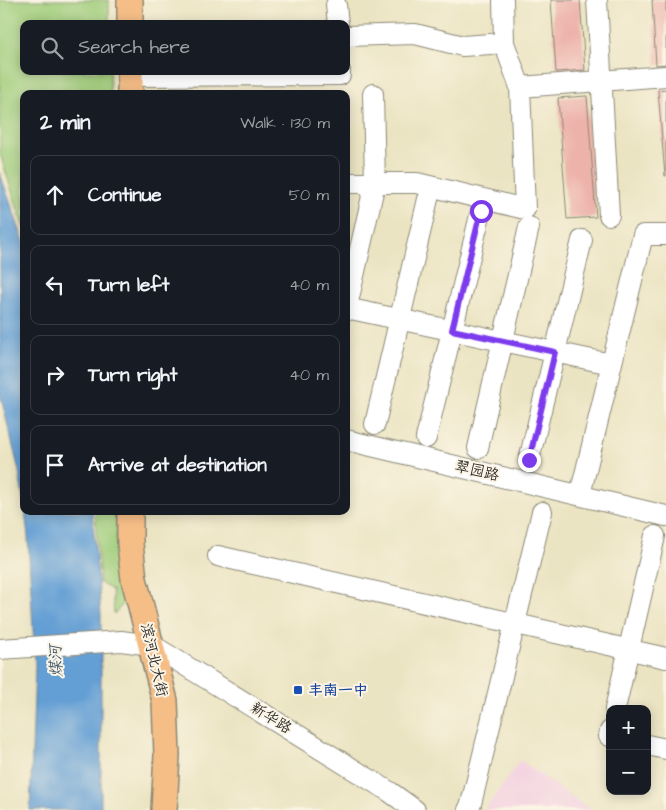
<!DOCTYPE html>
<meta charset="utf-8">
<style>
body{margin:0;font-family:"Architects Daughter","LXGW WenKai TC",sans-serif;background:#242831;color:#f1f3f6}
.controls{position:absolute;right:15px;bottom:15px;display:grid;overflow:hidden;border-radius:10px;box-shadow:0 2px 12px #0003}
.controls button{width:45px;height:45px;display:grid;place-items:center;padding:0;border:0;border-bottom:1px solid #363941;background:#171b24;color:#f1f3f6;font:25px sans-serif}
.stop{position:absolute;width:15px;height:15px;margin:-11px;border:4px solid #7c3aed;border-radius:50%;background:#fff}
.stop.end{background:#7c3aed;border-color:#fff;box-shadow:0 1px 5px #0008}
.list{margin:0;padding:0;list-style:none}
h2{display:flex;justify-content:space-between;align-items:center;height:65px;margin:0;padding:0 20px;font-size:21px}
h2 small{font-size:16px;font-weight:400;color:#9ea1a6}
.list li{display:grid;grid-template-columns:32px 1fr auto;gap:15px;align-items:center;box-sizing:border-box;height:80px;margin:0 10px 10px;padding:0 10px;border:1px solid #363941;border-radius:10px}
.list b{display:block;font-size:19px;white-space:nowrap}
.list em{font-size:16px;font-style:normal;color:#9ea1a6}
.icon{flex:none;width:28px;height:28px;fill:none;stroke:currentColor;stroke-width:2;stroke-linecap:round;stroke-linejoin:round}
.map{position:relative;flex:none;width:666px;height:810px;overflow:hidden}
.search{position:absolute;background:#171b24;box-shadow:0 2px 12px #0003;left:20px;top:20px;width:330px;height:55px;display:flex;align-items:center;gap:12px;box-sizing:border-box;padding:0 18px;border-radius:10px;color:#9ea1a6;font-size:19px}
.panel{position:absolute;background:#171b24;box-shadow:0 2px 12px #0003;left:20px;top:90px;width:330px;height:425px;border-radius:10px}
.map>svg:first-child{display:block}
.built{fill:#f3cfe0}
.green{fill:#a0cd7b;stroke:#667c53}
.water{fill:#649fd4;stroke:#486580}
.building{fill:#edb3ab}
.lines{fill:none;stroke-linecap:round;stroke-linejoin:round}
.minor-casing{stroke:#8b8876;stroke-width:22}
.major-casing{stroke:#8b8876;stroke-width:28}
.minor{stroke:#fff;stroke-width:20}
.major{stroke:#f6be87;stroke-width:25}
.route{stroke:#7c3aed;stroke-width:6}
.transit-dot{fill:#1a4fb4;stroke:#fcf5e5;stroke-width:2}
.labels{text-anchor:middle;dominant-baseline:central;stroke-width:4;stroke-linejoin:round;paint-order:stroke}
.street-label{font-size:15px;fill:#2b2b2b;stroke:#fcf5e5}
.transit-label{font-size:15px;font-weight:bold;fill:#164399;stroke:#fcf5e5;text-anchor:start}
.water-label{font-size:16px;font-style:italic;fill:#42596f;stroke:#fcf5e5}
</style>
<div class="map">
<svg width="666" height="810" viewBox="0 0 666 810">
<rect width="100%" height="100%" fill="#fcf5e5"/>
<filter id="ink" filterUnits="userSpaceOnUse"><feTurbulence type="fractalNoise" baseFrequency=".02" numOctaves="2"/><feDisplacementMap in="SourceGraphic" scale="10" xChannelSelector="R" yChannelSelector="G"/><feConvolveMatrix kernelMatrix="1 2 1 2 8 2 1 2 1" color-interpolation-filters="sRGB"/></filter>
<filter id="wash" filterUnits="userSpaceOnUse"><feTurbulence type="fractalNoise" baseFrequency=".0096" numOctaves="4" result="noise"/><feDisplacementMap in="SourceGraphic" scale="20" xChannelSelector="R" yChannelSelector="G"/><feGaussianBlur stdDeviation="1.12" result="paint"/><feColorMatrix in="noise" values="0 0 0 0 0 0 0 0 0 0 0 0 0 0 0 0 0 1.4 0 .05"/><feComposite in="paint" operator="in"/></filter>
<g filter="url(#wash)">
<rect width="100%" height="100%" fill="#ebe4c2"/>
<path class="built" d="M 520,760 L 591,810 L 485,810 Z"/>
<path class="green" d="M 0,0 L 109,0 L 109,24 L 24,24 L 24,71 L 110,71 L 110,94 L 24,94 L 24,229 L 0,154 Z
M 95,511 L 116,511 L 117,561 L 125,602 L 114,614 L 112,590 L 100,583 Z"/>
<path class="water" d="M 0,173 L 24,242 L 24,506 L 19,471 L 0,393 Z
M 25,511 L 92,511 L 101,614 L 101,810 L 30,810 L 35,666 L 28,537 Z"/>
<g id="blocks">
<path class="building" d="M 551,0 L 580,0 L 585,70 L 556,72 Z
M 652,0 L 666,0 L 666,64 L 656,65 Z
M 666,89 L 666,176 L 665,176 L 658,90 Z
M 587,96 L 596,217 L 567,219 L 558,98 Z"/>
</g>
</g>
<g filter="url(#ink)">
<use href="#blocks" fill-opacity="0" stroke="#8b8876" stroke-width="1"/>
<g class="lines">
<g class="minor-casing">
<path id="minor" d="M 597,0 L 609,215
M 336,5 L 338,24
M 346,36 L 415,34 L 463,46 L 504,43
M 130,76 L 340,75 L 340,71
M 520,87 L 666,76
M 346,183 L 417,183 L 525,209 L 520,87 L 504,43 L 503,0
M 346,308 L 611,364
M 346,311 L 375,183 L 373,94
M 375,424 L 428,199
M 426,438 L 481,211
M 346,440 L 666,516
M 478,448 L 529,227
M 529,460 L 582,240
M 580,495 L 643,235 L 666,235
M 218,556 L 666,658
M 0,649 L 121,641 L 152,645 L 390,792 L 415,810
M 615,709 L 655,536
M 610,731 L 609,736 L 610,736
M 647,745 L 666,749
M 468,810 L 471,804 L 542,512"/>
</g>
<g class="major-casing">
<path id="major" d="M 130,0 L 130,24
M 130,94 L 130,71
M 130,511 L 130,544 L 134,579 L 165,701 L 167,755 L 164,810"/>
</g>
<use href="#minor" class="minor"/>
<use href="#major" class="major"/>
</g>
</g>
<g class="lines" filter="url(#ink)">
<path class="route" d="M 481,211 L 452,330 L 555,352 L 529,460"/>
</g>
<rect class="transit-dot" x="293" y="685" width="10" height="10" rx="2.5"/>
<g class="labels">
<g class="street-label">
<text transform="translate(477 471) rotate(13)">翠园路</text>
<text transform="translate(154 660) rotate(77)">滨河北大街</text>
<text transform="translate(271 718) rotate(32)">新华路</text>
</g>
<g class="transit-label">
<text x="308" y="690">丰南一中</text>
</g>
<g class="water-label">
<text transform="translate(56 661) rotate(-93)">煤河</text>
</g>
</g>
</svg>
<div class="controls">
<button>+</button>
<button>−</button>
</div>
<div class="stop" style="left:481px;top:211px"></div>
<div class="stop end" style="left:529px;top:460px"></div>
<div class="search"><svg class="icon" aria-label="search" viewBox="0 0 24 24"><circle cx="10" cy="10" r="6"/><path d="M15 15l6 6"/></svg>Search here</div>
<section class="panel">
<h2>2 min<small>Walk · 130 m</small></h2>
<ul class="list">
<li><svg class="icon" aria-label="ahead" viewBox="0 0 24 24"><path d="M12 20V5M6 11l6-6 6 6"/></svg><div><b>Continue</b></div><em>50 m</em></li>
<li><svg class="icon" aria-label="left" viewBox="0 0 24 24"><path d="M17 20v-9H6M10 6l-5 5 5 5"/></svg><div><b>Turn left</b></div><em>40 m</em></li>
<li><svg class="icon" aria-label="right" viewBox="0 0 24 24"><path d="M7 20v-9h11M14 6l5 5-5 5"/></svg><div><b>Turn right</b></div><em>40 m</em></li>
<li><svg class="icon" aria-label="arrive" viewBox="0 0 24 24"><path d="M6 21V4h12l-3 4 3 4H6"/></svg><div><b>Arrive at destination</b></div></li>
</ul>
</section>
</div>
